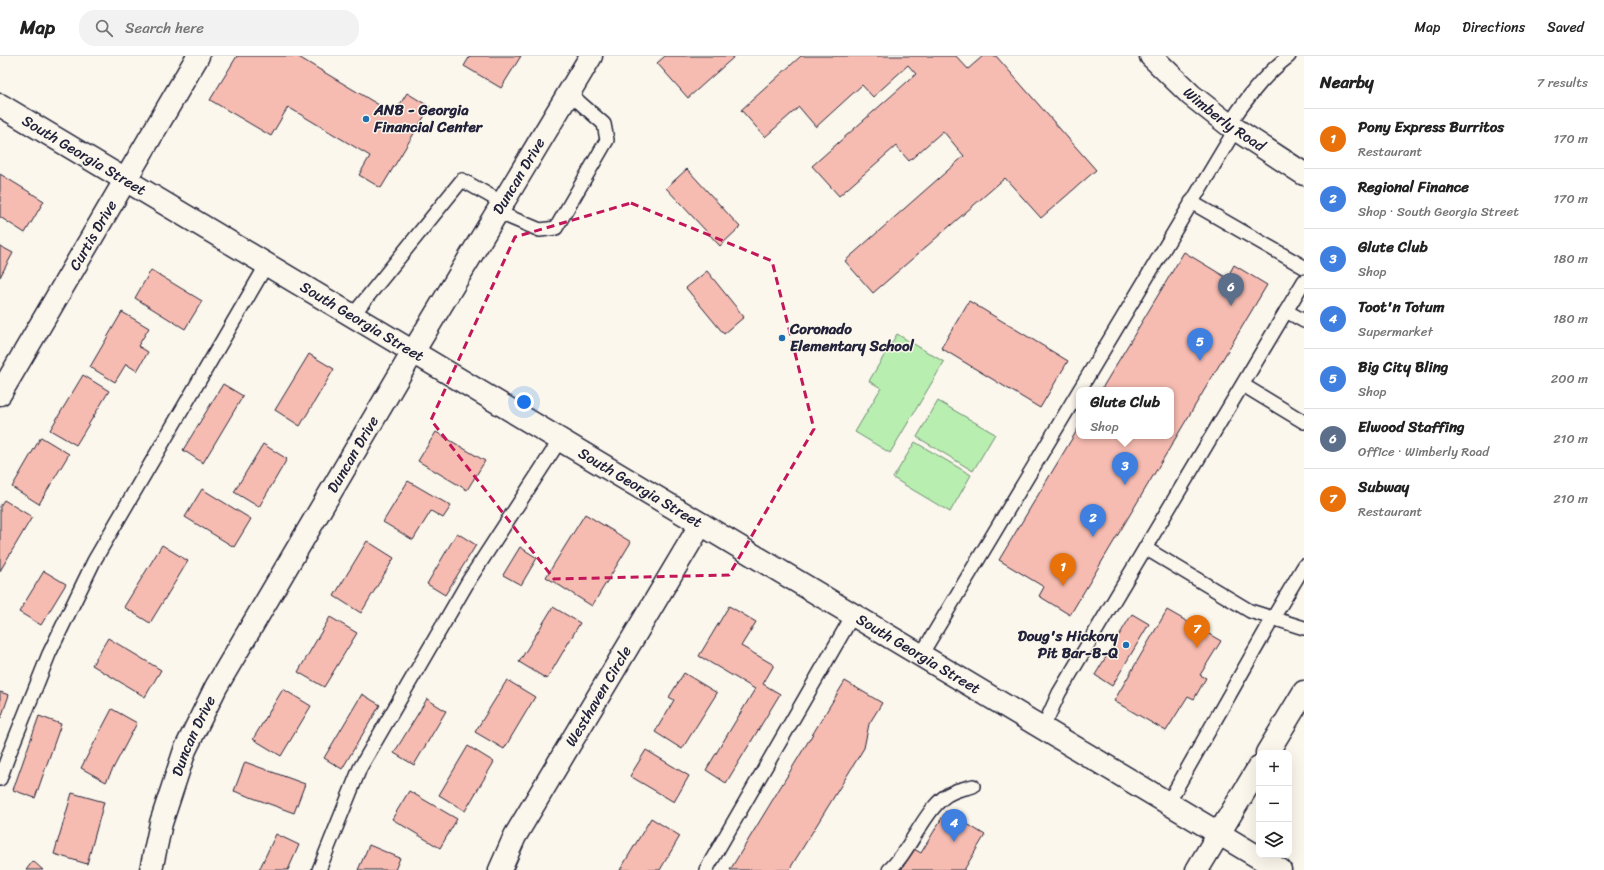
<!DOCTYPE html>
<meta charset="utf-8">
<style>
body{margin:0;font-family:Sriracha,sans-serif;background:#f2f2f2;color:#222}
.controls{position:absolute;right:12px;bottom:12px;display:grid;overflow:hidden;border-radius:8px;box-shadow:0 4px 16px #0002}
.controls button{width:36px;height:36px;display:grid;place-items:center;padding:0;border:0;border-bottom:1px solid #e0e0e0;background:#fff;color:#222;font:20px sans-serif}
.you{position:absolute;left:524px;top:346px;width:14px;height:14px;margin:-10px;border:3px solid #fff;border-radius:50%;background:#1a73e8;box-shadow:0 0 0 6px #1a73e833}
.badge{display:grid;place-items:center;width:26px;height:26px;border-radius:50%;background:#1f6fb2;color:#fff;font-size:13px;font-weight:700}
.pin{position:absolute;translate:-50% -33px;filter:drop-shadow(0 1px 2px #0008)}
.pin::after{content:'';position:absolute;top:21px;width:14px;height:12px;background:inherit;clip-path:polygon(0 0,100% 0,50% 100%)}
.popup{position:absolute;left:1076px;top:331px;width:98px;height:52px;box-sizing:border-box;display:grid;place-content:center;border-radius:8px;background:#fff;filter:drop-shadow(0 1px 3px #0005);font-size:13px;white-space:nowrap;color:#767676}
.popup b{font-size:15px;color:#222}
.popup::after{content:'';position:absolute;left:50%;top:100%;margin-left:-8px;border:8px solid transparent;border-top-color:#fff}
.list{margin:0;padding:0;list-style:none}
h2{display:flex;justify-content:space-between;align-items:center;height:52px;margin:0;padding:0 16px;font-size:17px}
h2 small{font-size:13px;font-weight:400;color:#767676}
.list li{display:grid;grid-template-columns:26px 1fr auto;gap:12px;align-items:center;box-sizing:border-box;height:60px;padding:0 16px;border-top:1px solid #e0e0e0}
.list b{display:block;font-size:15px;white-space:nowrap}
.list p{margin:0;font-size:13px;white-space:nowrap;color:#767676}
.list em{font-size:13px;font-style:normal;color:#767676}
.icon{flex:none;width:22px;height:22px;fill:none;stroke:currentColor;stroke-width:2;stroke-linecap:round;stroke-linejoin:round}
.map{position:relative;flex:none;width:1304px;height:814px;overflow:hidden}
header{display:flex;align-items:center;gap:24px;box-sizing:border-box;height:56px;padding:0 20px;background:#fff;border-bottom:1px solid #e0e0e0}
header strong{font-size:19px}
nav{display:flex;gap:22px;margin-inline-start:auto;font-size:14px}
.search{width:280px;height:36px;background:#f2f2f2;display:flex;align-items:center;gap:10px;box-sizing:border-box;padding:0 14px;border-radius:16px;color:#767676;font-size:15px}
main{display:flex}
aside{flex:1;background:#fff}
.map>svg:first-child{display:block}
.green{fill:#b8eeaf;stroke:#6d8875}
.building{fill:#f7bcb1;stroke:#22223b}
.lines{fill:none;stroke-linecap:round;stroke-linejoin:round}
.service-casing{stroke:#22223b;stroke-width:16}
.minor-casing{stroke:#22223b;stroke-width:25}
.tertiary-casing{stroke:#22223b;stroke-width:25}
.secondary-casing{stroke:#22223b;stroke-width:25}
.service{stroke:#fbf7ec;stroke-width:13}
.minor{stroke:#fbf7ec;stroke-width:22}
.tertiary{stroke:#fbf7ec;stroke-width:22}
.secondary{stroke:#fbf7ec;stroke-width:22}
.marked{fill:none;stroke:#c2185b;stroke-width:3;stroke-dasharray:8 5;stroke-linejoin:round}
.poi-dot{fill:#1f6fb2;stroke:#fbf7ec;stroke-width:1.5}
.labels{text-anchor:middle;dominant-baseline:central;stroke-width:3;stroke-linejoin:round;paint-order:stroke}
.poi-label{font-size:15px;font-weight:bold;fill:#22223b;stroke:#fbf7ec;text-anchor:start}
.street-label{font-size:15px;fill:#22223b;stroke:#fbf7ec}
</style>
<header>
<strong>Map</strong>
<div class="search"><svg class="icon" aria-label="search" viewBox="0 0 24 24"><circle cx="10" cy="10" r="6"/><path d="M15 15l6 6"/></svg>Search here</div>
<nav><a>Map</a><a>Directions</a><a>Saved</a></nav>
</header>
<main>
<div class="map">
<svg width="1304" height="814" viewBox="0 0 1304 814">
<rect width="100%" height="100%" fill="#fbf7ec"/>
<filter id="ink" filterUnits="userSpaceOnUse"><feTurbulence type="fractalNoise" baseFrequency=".025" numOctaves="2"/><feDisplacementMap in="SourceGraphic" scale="8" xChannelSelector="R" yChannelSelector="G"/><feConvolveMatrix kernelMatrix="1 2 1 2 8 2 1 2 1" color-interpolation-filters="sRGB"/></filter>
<g filter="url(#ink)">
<path class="green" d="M 897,278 L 944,306 L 890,397 L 855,376 L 881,332 L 869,325 Z
M 938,345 L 995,378 L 973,415 L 917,381 Z
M 915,386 L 971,419 L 950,456 L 893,422 Z"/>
<path class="building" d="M 237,0 L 297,0 L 394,58 L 407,37 L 430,51 L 381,132 L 359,119 L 370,100 L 288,51 L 271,80 L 210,44 Z
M 470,0 L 521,0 L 501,32 L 464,10 Z
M 665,0 L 735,0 L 688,42 L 657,7 Z
M 801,0 L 956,0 L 968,13 L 983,0 L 996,0 L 1096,114 L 1041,162 L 1005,122 L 873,237 L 845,205 L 964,100 L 943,75 L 909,105 L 896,90 L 839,140 L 812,110 L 916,18 L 908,9 L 873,41 L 862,29 L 816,71 L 799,51 L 765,81 L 741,54 Z
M 687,113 L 740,171 L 720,190 L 666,132 Z
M 0,118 L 44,145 L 25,177 L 0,161 Z
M 0,190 L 13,197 L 0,221 Z
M 1184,196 L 1227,222 L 1234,209 L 1267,229 L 1070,559 L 1039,540 L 1044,531 L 999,504 L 1079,371 L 1079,380 L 1171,380 L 1171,334 L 1101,334 Z
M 151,214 L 202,245 L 185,273 L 135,242 Z
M 707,215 L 744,261 L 724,278 L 686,232 Z
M 969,245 L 1068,305 L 1040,352 L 941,292 Z
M 122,256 L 149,272 L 138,290 L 148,296 L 137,315 L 126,308 L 115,326 L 90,311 Z
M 309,298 L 334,313 L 300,370 L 275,354 Z
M 83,319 L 109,335 L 76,389 L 50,374 Z
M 223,328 L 243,340 L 203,407 L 183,394 Z
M 436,376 L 485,405 L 467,434 L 418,405 Z
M 41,381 L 69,398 L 39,448 L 12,431 Z
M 263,388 L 287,403 L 259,451 L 234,436 Z
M 408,425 L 451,450 L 443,462 L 431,455 L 413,484 L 383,466 Z
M 202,433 L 251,463 L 234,491 L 185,461 Z
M 4,444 L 32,461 L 0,515 L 0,450 Z
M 585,458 L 631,486 L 592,550 L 546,521 Z
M 457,477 L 476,489 L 445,539 L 427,528 Z
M 367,485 L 394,502 L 361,557 L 334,540 Z
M 162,489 L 188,505 L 150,567 L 124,551 Z
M 520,491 L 537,502 L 521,529 L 503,519 Z
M 44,515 L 66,528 L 41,569 L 19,556 Z
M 729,550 L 756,566 L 741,590 L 774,609 L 763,628 L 780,638 L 726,727 L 706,714 L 755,633 L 699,600 Z
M 553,551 L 580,567 L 547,623 L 519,606 Z
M 1167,554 L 1221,585 L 1200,619 L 1206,622 L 1194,643 L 1188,640 L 1166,675 L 1114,645 Z
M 1132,558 L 1149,568 L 1112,630 L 1095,619 Z
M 330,561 L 357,577 L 324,631 L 298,616 Z
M 108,582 L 161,614 L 145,641 L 92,609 Z
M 684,617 L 717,637 L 682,693 L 655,676 L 674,644 L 669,641 Z
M 507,624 L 535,641 L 504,693 L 475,676 Z
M 845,625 L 882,647 L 869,668 L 864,692 L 789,814 L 730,814 Z
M 283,633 L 311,650 L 281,700 L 253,683 Z
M 0,636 L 9,639 L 1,662 L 0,661 Z
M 362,638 L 380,649 L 342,713 L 324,702 Z
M 427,643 L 446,655 L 414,709 L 394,697 Z
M 112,653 L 137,667 L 106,726 L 81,712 Z
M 39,660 L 61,668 L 35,742 L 13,734 Z
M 468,690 L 494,706 L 465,755 L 439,739 Z
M 646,694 L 689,720 L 674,746 L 630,720 Z
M 245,706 L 305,728 L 294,757 L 234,735 Z
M 409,735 L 457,763 L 440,792 L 392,763 Z
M 72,737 L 104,746 L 87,808 L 54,798 Z
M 946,755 L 985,779 L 964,814 L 901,814 L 914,793 L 921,797 Z
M 651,762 L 680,780 L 660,814 L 620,814 Z
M 276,778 L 299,789 L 288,814 L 259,814 Z
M 369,789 L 400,802 L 395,814 L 358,814 Z
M 33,805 L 43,814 L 26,814 Z"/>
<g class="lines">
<g class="service-casing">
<path id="service" d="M 1229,69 C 1245,44 1265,18 1289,0
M 1191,146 L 1304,211
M 497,156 L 540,174 L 556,172 L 607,84 L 604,68 L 569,37
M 1286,255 L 1304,265
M 352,260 L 462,124 L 503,147
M 1243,329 L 1304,366
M 1145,492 L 1250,555 L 1304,572
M 921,599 L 1235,74
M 1043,672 L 1059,637 L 1304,225
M 0,723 L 9,698 L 49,598 L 94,505 L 267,208
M 1168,747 L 1273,562 L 1304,510
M 319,814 L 360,712 L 469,524 L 560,384
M 706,814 L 853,559
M 889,814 C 911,795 927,746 953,736 C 959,733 967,732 973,730"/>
</g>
<g class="minor-casing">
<g id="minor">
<path id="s1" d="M 0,338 L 198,0"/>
<path id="s2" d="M 500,814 L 515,780 L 701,468"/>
</g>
</g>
<g class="tertiary-casing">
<g id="tertiary">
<path id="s3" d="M 151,814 L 161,767 L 185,694 L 216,631 L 413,296 L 591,0"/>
</g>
</g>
<g class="secondary-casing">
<g id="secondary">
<path id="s4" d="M 1151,0 L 1191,39 L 1229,69 L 1304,118"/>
<path id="s5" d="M 0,49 L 1280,814"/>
<path d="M 1267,697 L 1304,636"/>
<path d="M 1197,814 L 1259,711"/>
</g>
</g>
<use href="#service" class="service"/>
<use href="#minor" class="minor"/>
<use href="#tertiary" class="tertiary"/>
<use href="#secondary" class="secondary"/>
</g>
</g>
<path class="marked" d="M 631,147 L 772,205 L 814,373 L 729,519 L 554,523 L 431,364 L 515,181 Z"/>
<g class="poi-dot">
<circle cx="366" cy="63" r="4"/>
<circle cx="782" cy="282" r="4"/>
<circle cx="1126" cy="589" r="4"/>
</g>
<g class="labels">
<g class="poi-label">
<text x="374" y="54">ANB - Georgia<tspan x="374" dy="17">Financial Center</tspan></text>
<text x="790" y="273">Coronado<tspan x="790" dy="17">Elementary School</tspan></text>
<text x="1118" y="580" text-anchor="end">Doug's Hickory<tspan x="1118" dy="17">Pit Bar-B-Q</tspan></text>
</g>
<g class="street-label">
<text stroke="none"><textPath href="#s4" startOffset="97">Wimberly Road</textPath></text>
<text stroke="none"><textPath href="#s5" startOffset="98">South Georgia Street</textPath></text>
<text stroke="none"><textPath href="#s3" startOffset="789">Duncan Drive</textPath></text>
<text stroke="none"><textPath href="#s1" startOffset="184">Curtis Drive</textPath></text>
<text stroke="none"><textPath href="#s5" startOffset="422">South Georgia Street</textPath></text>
<text stroke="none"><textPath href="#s3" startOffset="465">Duncan Drive</textPath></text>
<text stroke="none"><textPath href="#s5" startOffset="746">South Georgia Street</textPath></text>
<text stroke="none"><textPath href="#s5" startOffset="1070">South Georgia Street</textPath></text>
<text stroke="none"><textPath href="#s2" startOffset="200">Westhaven Circle</textPath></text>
<text stroke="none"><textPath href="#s3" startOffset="141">Duncan Drive</textPath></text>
</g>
</g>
</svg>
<div class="controls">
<button>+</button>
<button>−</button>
<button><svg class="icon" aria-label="layers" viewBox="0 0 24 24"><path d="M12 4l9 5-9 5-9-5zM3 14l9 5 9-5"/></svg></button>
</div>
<div class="you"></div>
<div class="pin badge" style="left:1063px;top:530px;background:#e8710a">1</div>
<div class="pin badge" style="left:1093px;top:481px;background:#3f7fe0">2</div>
<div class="pin badge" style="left:1125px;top:429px;background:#3f7fe0">3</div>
<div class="popup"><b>Glute Club</b>Shop</div>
<div class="pin badge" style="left:954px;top:786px;background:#3f7fe0">4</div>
<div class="pin badge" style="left:1200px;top:305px;background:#3f7fe0">5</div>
<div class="pin badge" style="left:1231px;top:250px;background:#5c6f8a">6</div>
<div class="pin badge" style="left:1197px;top:592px;background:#e8710a">7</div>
</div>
<aside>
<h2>Nearby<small>7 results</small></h2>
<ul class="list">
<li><span class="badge" style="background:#e8710a">1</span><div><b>Pony Express Burritos</b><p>Restaurant</p></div><em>170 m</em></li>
<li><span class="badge" style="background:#3f7fe0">2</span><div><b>Regional Finance</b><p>Shop · South Georgia Street</p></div><em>170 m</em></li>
<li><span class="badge" style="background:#3f7fe0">3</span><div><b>Glute Club</b><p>Shop</p></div><em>180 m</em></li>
<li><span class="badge" style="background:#3f7fe0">4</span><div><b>Toot'n Totum</b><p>Supermarket</p></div><em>180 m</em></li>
<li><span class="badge" style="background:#3f7fe0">5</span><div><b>Big City Bling</b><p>Shop</p></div><em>200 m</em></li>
<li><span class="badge" style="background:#5c6f8a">6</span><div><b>Elwood Staffing</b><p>Office · Wimberly Road</p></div><em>210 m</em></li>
<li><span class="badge" style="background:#e8710a">7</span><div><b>Subway</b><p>Restaurant</p></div><em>210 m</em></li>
</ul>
</aside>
</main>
